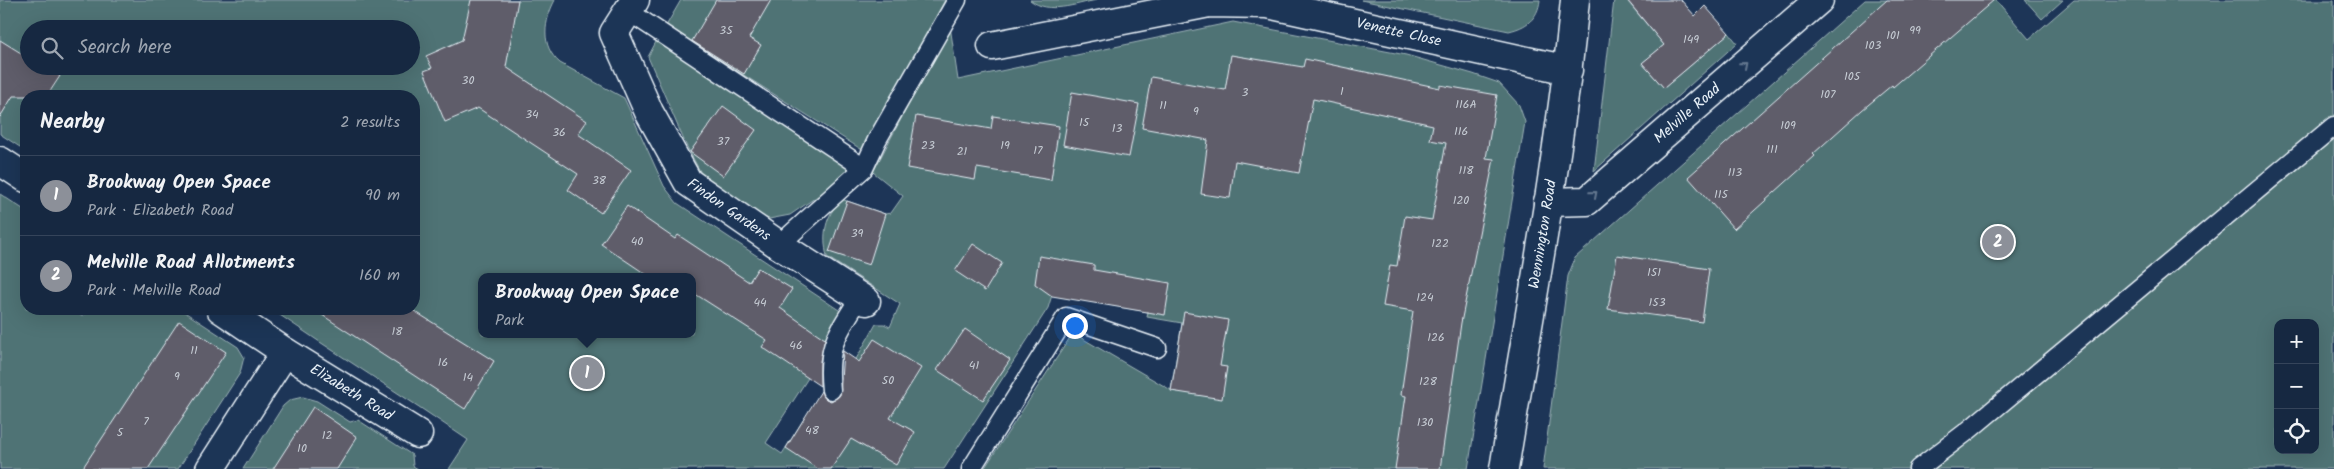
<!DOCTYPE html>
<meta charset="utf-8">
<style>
body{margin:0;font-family:Kalam,sans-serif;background:#1f3048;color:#f1f3f6}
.controls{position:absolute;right:15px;bottom:15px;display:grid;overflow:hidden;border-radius:10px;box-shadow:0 5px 20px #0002}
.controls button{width:45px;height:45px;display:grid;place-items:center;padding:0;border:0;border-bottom:1px solid #35445a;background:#162841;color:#f1f3f6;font:25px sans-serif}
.you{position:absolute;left:1074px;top:325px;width:18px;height:18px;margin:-12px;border:4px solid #fff;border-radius:50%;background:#1a73e8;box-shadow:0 0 0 8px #1a73e833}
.badge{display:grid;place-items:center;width:32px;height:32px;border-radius:50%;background:#8c9099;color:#fff;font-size:16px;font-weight:700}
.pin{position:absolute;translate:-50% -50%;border:2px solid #fff;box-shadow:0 1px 5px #0006}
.popup{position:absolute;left:478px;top:273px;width:218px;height:65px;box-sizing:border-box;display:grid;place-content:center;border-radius:10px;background:#162841;filter:drop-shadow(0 1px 4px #0005);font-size:16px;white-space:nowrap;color:#9ea6b1}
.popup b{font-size:19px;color:#f1f3f6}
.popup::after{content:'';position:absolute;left:50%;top:100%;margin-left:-10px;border:10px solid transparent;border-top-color:#162841}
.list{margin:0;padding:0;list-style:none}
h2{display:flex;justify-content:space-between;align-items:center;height:65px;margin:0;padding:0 20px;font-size:21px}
h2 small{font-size:16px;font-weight:400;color:#9ea6b1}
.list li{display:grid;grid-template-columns:32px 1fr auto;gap:15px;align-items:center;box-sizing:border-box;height:80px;padding:0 20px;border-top:1px solid #35445a}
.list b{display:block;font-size:19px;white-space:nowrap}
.list p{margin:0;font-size:16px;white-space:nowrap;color:#9ea6b1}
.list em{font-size:16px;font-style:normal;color:#9ea6b1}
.icon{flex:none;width:28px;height:28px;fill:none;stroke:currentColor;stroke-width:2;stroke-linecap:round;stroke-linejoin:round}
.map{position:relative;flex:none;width:2334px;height:469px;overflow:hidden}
.search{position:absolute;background:#162841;box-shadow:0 5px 20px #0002;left:20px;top:20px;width:400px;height:55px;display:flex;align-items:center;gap:12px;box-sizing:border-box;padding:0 18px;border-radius:28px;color:#9ea6b1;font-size:19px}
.panel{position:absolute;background:#162841;box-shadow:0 5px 20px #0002;left:20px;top:90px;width:400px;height:225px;border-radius:20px}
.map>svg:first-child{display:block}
.green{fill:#4f7375;stroke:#9cb2b6;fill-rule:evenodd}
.building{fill:#5f5d6a;stroke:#e8f1f8}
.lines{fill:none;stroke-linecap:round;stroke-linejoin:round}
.lane-casing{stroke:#e8f1f8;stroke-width:21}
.street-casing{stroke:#e8f1f8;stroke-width:31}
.secondary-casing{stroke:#e8f1f8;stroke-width:31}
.lane{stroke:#1d3557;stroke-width:18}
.street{stroke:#1d3557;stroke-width:28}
.secondary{stroke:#1d3557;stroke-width:28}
.oneway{stroke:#64778f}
.labels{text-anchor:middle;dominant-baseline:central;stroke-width:4.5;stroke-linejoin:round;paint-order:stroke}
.number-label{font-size:12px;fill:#c6ccd4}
.street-label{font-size:15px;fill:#e8f1f8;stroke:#1d3557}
</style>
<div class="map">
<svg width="2334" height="469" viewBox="0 0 2334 469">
<rect width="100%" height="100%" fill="#1d3557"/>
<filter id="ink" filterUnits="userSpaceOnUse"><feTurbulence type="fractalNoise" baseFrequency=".02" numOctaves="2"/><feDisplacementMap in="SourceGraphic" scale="10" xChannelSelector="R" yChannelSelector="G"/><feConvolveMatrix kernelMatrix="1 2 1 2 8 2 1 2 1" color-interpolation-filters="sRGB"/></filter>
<g filter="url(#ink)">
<path class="green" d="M 0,0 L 555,0 C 544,21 540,46 560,63 L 624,98 L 664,186 L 677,203 L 848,316 L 766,443 L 782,454 L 805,417 L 812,415 L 865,447 L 847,375 L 876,324 L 884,324 L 890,327 L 900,304 L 827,257 C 822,234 825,217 841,199 L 885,214 L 891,213 L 903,196 L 873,172 L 950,26 L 958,80 L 1233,22 L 1406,55 L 1473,74 L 1499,83 L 1519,105 L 1525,122 L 1468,469 L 984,469 L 1073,333 L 1171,390 L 1182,323 L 1147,317 L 1148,312 L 1052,295 L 1048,308 L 944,469 L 449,469 L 468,440 C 403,395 336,354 271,309 L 414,309 L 414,96 L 26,96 L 26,151 L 0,134 ZM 29,29 L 411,29 L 411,66 L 29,66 ZM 482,277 L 692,277 L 692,334 L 482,334 Z
M 681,0 L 945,0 L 864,151 L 666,26 Z
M 1030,0 L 1097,0 C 1075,4 1049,15 1030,0 Z
M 1361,0 L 1540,0 C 1538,19 1526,27 1509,31 Z
M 1614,0 L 1630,0 L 1628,2 L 1664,45 L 1642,63 L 1664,88 L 1729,33 L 1737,43 L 1594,171 Z
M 1865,0 L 1996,0 L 2029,39 L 2074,0 L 2334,0 L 2334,469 L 1543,469 L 1568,276 L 1575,258 ZM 2278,323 L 2315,323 L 2315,450 L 2278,450 Z
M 2025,0 L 2063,0 L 2042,19 Z
M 657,40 L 851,167 L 837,183 L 790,215 L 769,219 L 750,212 L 703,177 L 686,145 L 648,57 Z
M 0,194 L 26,211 L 26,309 L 71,309 L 83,316 L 88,309 L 180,309 L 238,347 L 244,357 L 240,373 L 178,469 L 0,469 Z
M 303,397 L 317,401 L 350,422 L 358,420 L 412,455 L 413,466 L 418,469 L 243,469 L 283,406 L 290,400 Z"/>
<path class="building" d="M 471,0 L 518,0 L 506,67 L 587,121 L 578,134 L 631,170 L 601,213 L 568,190 L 578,174 L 478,108 L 445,122 L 424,71 L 432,68 L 426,56 L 462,40 Z
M 716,0 L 771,0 L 749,38 L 761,45 L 744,74 L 692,41 Z
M 1627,0 L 1681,0 L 1695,16 L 1705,6 L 1729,33 L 1664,88 L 1642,63 L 1664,45 Z
M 1887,0 L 1994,0 L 1893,87 L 1892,85 L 1862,110 L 1813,154 L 1815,156 L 1734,229 L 1688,177 Z
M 0,40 L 29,58 L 29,66 L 43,66 L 60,76 L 47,96 L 13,96 L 0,117 Z
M 1231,55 L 1303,67 L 1305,59 L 1440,88 L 1440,85 L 1497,95 L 1486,158 L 1494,159 L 1461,323 L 1440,469 L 1395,469 L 1406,396 L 1401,395 L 1413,311 L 1383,306 L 1390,265 L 1397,266 L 1405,216 L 1432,220 L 1446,143 L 1430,140 L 1433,125 L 1313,99 L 1299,173 L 1235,161 L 1230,198 L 1201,194 L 1208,140 L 1142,128 L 1151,77 L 1225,90 Z
M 1072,92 L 1139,104 L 1129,157 L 1063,145 Z
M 723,106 L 756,130 L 723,176 L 690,152 Z
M 916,116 L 991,129 L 993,116 L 1059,126 L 1051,180 L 977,168 L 975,180 L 907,168 Z
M 847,201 L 885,214 L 869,265 L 829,252 Z
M 627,206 L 675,239 L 678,235 L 749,282 L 758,268 L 792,289 L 780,308 L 825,339 L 820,361 L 820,386 L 762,347 L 767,340 L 692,292 L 692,277 L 650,277 L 601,244 Z
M 973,244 L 1002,263 L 985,291 L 955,271 Z
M 1617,255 L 1709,269 L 1702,322 L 1608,309 Z
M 1039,256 L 1094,265 L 1094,270 L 1170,283 L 1165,315 L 1052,296 L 1035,284 Z
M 313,309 L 411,309 L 494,361 L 465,409 Z
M 1184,312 L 1228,320 L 1220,366 L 1227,367 L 1222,399 L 1171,391 Z
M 179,321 L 226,352 L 148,469 L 82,469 Z
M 965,329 L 1010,360 L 983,400 L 937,370 Z
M 874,339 L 921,368 L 890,418 L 915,432 L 896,465 L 851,439 L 831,469 L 818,469 L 786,448 L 821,391 L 826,399 L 831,401 L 840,395 L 843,351 L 859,362 Z
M 313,407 L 357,437 L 337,469 L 273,469 Z"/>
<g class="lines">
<g class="lane-casing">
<path id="lane" d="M 628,11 L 864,168
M 779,245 L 864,168 L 877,140 L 957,0
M 831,390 C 826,345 838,333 860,297
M 971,469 L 1066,317 L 1157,348
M 1918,469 L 1969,430 L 2334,126"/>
</g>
<g class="street-casing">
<g id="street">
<path id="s1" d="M 635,0 L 614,33 L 649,112 L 688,182 L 779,245 L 866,301"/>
<path id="s2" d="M 992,46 L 1209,3 L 1268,4 L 1568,70"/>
<path d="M 0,161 L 26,178"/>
<path id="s3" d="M 1548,202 L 1587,201 L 1819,0"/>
<path id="s4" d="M 221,309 L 285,352 L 418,434"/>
<path d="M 210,469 L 285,352"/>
</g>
</g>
<g class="secondary-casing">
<g id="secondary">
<path id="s5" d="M 1504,469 C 1529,313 1560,157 1575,0"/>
</g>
</g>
<use href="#lane" class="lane"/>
<use href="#street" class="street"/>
<use href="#secondary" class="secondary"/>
</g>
<defs><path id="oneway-chevron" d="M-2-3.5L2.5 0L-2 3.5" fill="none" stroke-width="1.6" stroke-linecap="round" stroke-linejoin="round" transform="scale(1.25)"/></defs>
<g class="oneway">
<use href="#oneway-chevron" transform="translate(1744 65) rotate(-41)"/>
<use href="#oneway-chevron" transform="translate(1594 194) rotate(-41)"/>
</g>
</g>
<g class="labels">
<g class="number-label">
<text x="726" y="30">35</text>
<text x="1915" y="30">99</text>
<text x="1893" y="35">101</text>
<text x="1691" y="39">149</text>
<text x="1873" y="45">103</text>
<text x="1852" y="76">105</text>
<text x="468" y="80">30</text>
<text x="1342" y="91">1</text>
<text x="1245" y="92">3</text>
<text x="1828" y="94">107</text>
<text x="1466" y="104">116A</text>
<text x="1163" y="105">11</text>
<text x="1196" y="111">9</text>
<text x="532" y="114">34</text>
<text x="1084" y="122">15</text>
<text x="1788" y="125">109</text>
<text x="1117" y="128">13</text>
<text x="1461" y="131">116</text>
<text x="559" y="132">36</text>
<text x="723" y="141">37</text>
<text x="928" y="145">23</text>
<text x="1005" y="145">19</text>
<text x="1772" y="149">111</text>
<text x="1038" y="150">17</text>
<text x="962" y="151">21</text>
<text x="1466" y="170">118</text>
<text x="1735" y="172">113</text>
<text x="599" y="180">38</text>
<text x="1721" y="194">115</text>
<text x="1461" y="200">120</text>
<text x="857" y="233">39</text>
<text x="637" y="241">40</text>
<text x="1440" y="243">122</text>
<text x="1654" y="272">151</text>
<text x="1425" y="297">124</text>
<text x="760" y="302">44</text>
<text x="1657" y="302">153</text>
<text x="397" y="331">18</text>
<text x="1436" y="337">126</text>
<text x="796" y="345">46</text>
<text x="194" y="350">11</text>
<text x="443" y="362">16</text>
<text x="974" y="365">41</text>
<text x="177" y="376">9</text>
<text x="468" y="377">14</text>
<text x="888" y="380">50</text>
<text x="1428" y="381">128</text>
<text x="146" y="421">7</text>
<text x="1425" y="422">130</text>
<text x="812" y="430">48</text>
<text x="120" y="432">5</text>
<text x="327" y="435">12</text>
<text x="302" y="448">10</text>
</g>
<g class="street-label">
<text stroke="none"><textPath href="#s2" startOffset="414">Venette Close</textPath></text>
<text stroke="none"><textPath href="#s3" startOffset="172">Melville Road</textPath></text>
<text stroke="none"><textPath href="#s1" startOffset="255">Findon Gardens</textPath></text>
<text stroke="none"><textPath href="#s5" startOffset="238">Wennington Road</textPath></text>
<text stroke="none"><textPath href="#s4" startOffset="155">Elizabeth Road</textPath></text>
</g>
</g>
</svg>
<div class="controls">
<button>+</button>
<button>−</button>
<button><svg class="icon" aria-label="locate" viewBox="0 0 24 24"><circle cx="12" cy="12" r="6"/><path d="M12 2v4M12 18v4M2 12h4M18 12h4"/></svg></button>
</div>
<div class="you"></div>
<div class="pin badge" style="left:587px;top:373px">1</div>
<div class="popup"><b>Brookway Open Space</b>Park</div>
<div class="pin badge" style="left:1998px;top:242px">2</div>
<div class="search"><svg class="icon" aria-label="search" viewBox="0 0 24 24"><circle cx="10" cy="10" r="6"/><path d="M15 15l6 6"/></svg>Search here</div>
<section class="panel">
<h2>Nearby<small>2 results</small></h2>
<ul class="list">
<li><span class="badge">1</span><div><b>Brookway Open Space</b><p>Park · Elizabeth Road</p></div><em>90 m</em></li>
<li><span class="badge">2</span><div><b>Melville Road Allotments</b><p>Park · Melville Road</p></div><em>160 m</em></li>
</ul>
</section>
</div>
